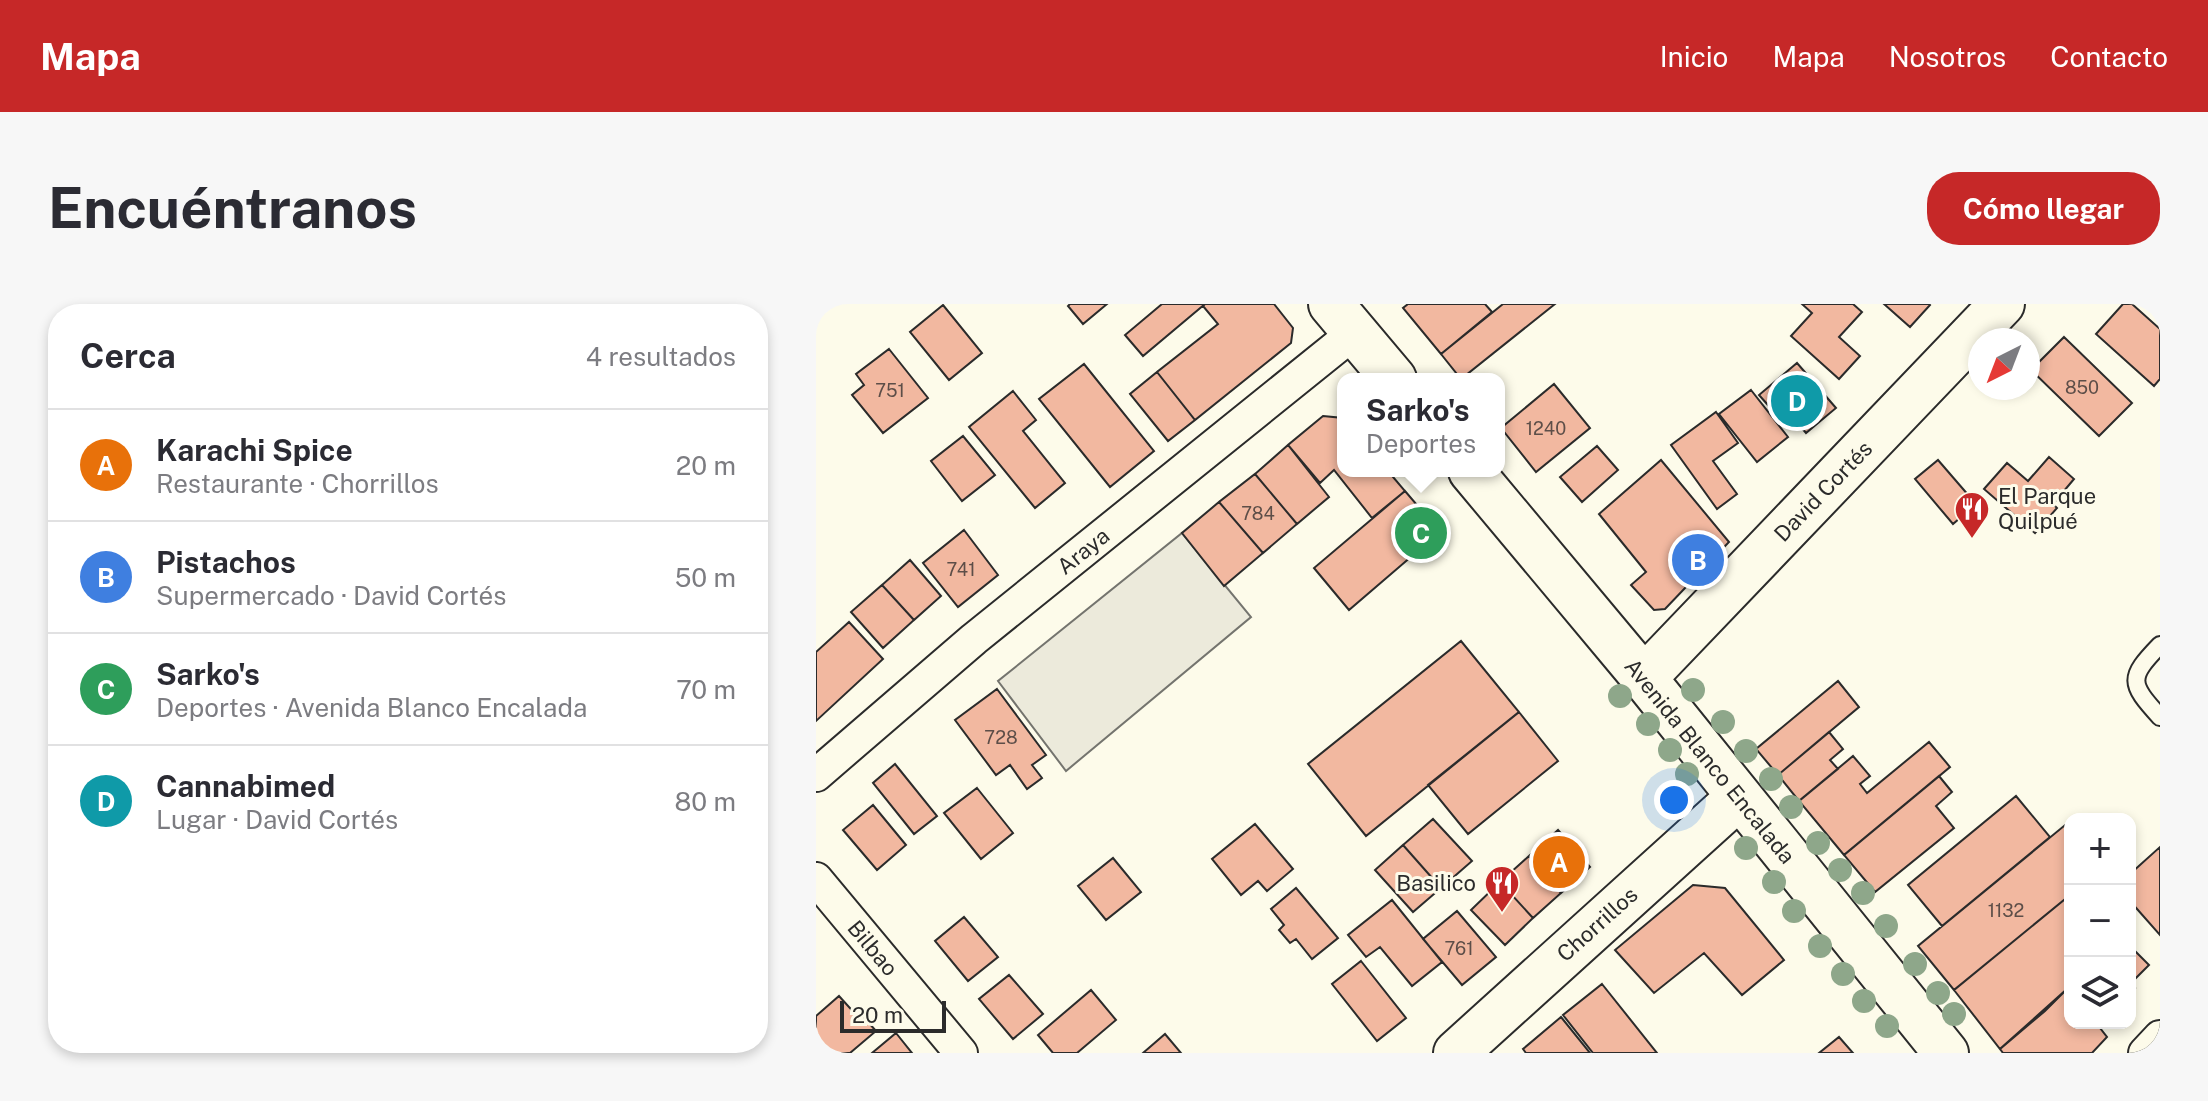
<!DOCTYPE html>
<html lang="es">
<meta charset="utf-8">
<style>
body{margin:0;font-family:"Public Sans",sans-serif;background:#f7f7f7;color:#2b2b33}
.controls{position:absolute;right:24px;bottom:24px;display:grid;overflow:hidden;border-radius:16px;box-shadow:0 4px 12px #0003}
.controls button{width:72px;height:72px;display:grid;place-items:center;padding:0;border:0;border-bottom:2px solid #e1e1e2;background:#fff;color:#2b2b33;font:40px sans-serif}
.compass{position:absolute;left:1152px;top:24px;width:72px;height:72px;border-radius:50%;background:#fff;box-shadow:0 4px 12px #0003;rotate:222deg}
.scale{position:absolute;left:24px;bottom:20px;width:106px;box-sizing:border-box;padding-left:8px;border:4px solid #2b2b2b;border-top:0;font-size:22px;line-height:28px;white-space:nowrap;color:#2b2b2b;-webkit-text-stroke:6px #fdfbea;paint-order:stroke}
.you{position:absolute;left:858px;top:496px;width:28px;height:28px;margin:-20px;border:6px solid #fff;border-radius:50%;background:#1a73e8;box-shadow:0 0 0 12px #1a73e833}
.badge{display:grid;place-items:center;width:52px;height:52px;border-radius:50%;background:#c62828;color:#fff;font-size:26px;font-weight:700}
.pin{position:absolute;translate:-50% -50%;border:4px solid #fff;box-shadow:0 2px 8px #0006}
.popup{position:absolute;left:521px;top:69px;width:168px;height:104px;box-sizing:border-box;display:grid;place-content:center;border-radius:16px;background:#fff;filter:drop-shadow(0 2px 6px #0005);font-size:26px;white-space:nowrap;color:#7c7c81}
.popup b{font-size:30px;color:#2b2b33}
.popup::after{content:'';position:absolute;left:50%;top:100%;margin-left:-16px;border:16px solid transparent;border-top-color:#fff}
.list{margin:0;padding:0;list-style:none}
h2{display:flex;justify-content:space-between;align-items:center;height:104px;margin:0;padding:0 32px;font-size:34px}
h2 small{font-size:26px;font-weight:400;color:#7c7c81}
.list li{display:grid;grid-template-columns:52px 1fr auto;gap:24px;align-items:center;box-sizing:border-box;height:112px;padding:0 32px;border-top:2px solid #e1e1e2}
.list b{display:block;font-size:30px;white-space:nowrap}
.list p{margin:0;font-size:26px;white-space:nowrap;color:#7c7c81}
.list em{font-size:26px;font-style:normal;color:#7c7c81}
.icon{flex:none;width:44px;height:44px;fill:none;stroke:currentColor;stroke-width:2;stroke-linecap:round;stroke-linejoin:round}
.map{position:relative;flex:none;width:1344px;height:749px;overflow:hidden;border-radius:32px}
header{display:flex;align-items:center;gap:48px;box-sizing:border-box;height:112px;padding:0 40px;background:#c62828;color:#fff}
header strong{font-size:38px}
nav{display:flex;gap:44px;margin-inline-start:auto;font-size:28px}
.intro{display:flex;align-items:center;justify-content:space-between;box-sizing:border-box;height:192px;padding:0 48px}
h1{margin:0;font-size:56px}
.button{padding:20px 36px;border-radius:32px;background:#c62828;color:#fff;font-size:28px;font-weight:700}
main{display:flex;gap:48px;padding:0 48px}
aside{flex:1;background:#fff;border-radius:32px;box-shadow:0 4px 12px #0003}
.map>svg:first-child{display:block}
.parking{fill:#eceadb;stroke:#74746e;stroke-width:2}
.building{fill:#f2b8a0;stroke:#2b2b2b;stroke-width:2}
.lines{fill:none;stroke-linecap:round;stroke-linejoin:round}
.lane-casing{stroke:#2b2b2b;stroke-width:20}
.street-casing{stroke:#2b2b2b;stroke-width:36}
.secondary-casing{stroke:#2b2b2b;stroke-width:48}
.lane{stroke:#fdfbea;stroke-width:16}
.street{stroke:#fdfbea;stroke-width:32}
.secondary{stroke:#fdfbea;stroke-width:44}
.tree{fill:#8ea78a}
.labels{text-anchor:middle;dominant-baseline:central;stroke-width:6;stroke-linejoin:round;paint-order:stroke}
.number-label{font-size:18px;fill:#5d4e48}
.street-label{font-size:22px;fill:#2b2b2b;stroke:#fdfbea}
.poi-label{font-size:22px;fill:#2b2b2b;stroke:#fdfbea;text-anchor:start}
</style>
<header>
<strong>Mapa</strong>
<nav><a>Inicio</a><a>Mapa</a><a>Nosotros</a><a>Contacto</a></nav>
</header>
<div class="intro"><h1>Encuéntranos</h1><a class="button">Cómo llegar</a></div>
<main>
<aside>
<h2>Cerca<small>4 resultados</small></h2>
<ul class="list">
<li><span class="badge" style="background:#e8710a">A</span><div><b>Karachi Spice</b><p>Restaurante · Chorrillos</p></div><em>20 m</em></li>
<li><span class="badge" style="background:#3f7fe0">B</span><div><b>Pistachos</b><p>Supermercado · David Cortés</p></div><em>50 m</em></li>
<li><span class="badge" style="background:#2e9e5b">C</span><div><b>Sarko's</b><p>Deportes · Avenida Blanco Encalada</p></div><em>70 m</em></li>
<li><span class="badge" style="background:#0f9aa8">D</span><div><b>Cannabimed</b><p>Lugar · David Cortés</p></div><em>80 m</em></li>
</ul>
</aside>
<div class="map">
<svg width="1344" height="749" viewBox="0 0 1344 749">
<rect width="100%" height="100%" fill="#fdfbea"/>
<path class="parking" d="M 366,229 L 435,313 L 250,467 L 182,377 Z"/>
<path class="building" d="M 254,0 L 291,0 L 267,20 L 252,2 Z
M 346,0 L 389,0 L 327,52 L 309,31 Z
M 389,0 L 458,0 L 477,24 L 475,39 L 379,116 L 341,68 L 402,20 L 387,2 Z
M 592,0 L 669,0 L 676,8 L 625,50 L 587,4 Z
M 687,0 L 739,0 L 645,75 L 625,50 Z
M 986,0 L 1037,0 L 1046,8 L 1023,33 L 1044,52 L 1023,75 L 975,32 L 996,9 Z
M 1068,0 L 1113,0 L 1114,1 L 1094,23 Z
M 1307,0 L 1316,0 L 1344,25 L 1344,75 L 1338,82 L 1280,30 Z
M 127,1 L 166,49 L 133,76 L 94,28 Z
M 1248,33 L 1316,99 L 1283,132 L 1215,66 Z
M 73,45 L 112,94 L 67,129 L 36,91 L 48,81 L 40,70 Z
M 981,59 L 1020,104 L 990,129 L 968,103 L 960,110 L 943,91 Z
M 268,60 L 338,147 L 294,183 L 223,95 Z
M 341,68 L 379,116 L 352,137 L 314,90 Z
M 738,80 L 774,124 L 720,168 L 685,124 Z
M 935,86 L 972,133 L 941,158 L 903,110 Z
M 197,87 L 220,116 L 207,127 L 249,179 L 219,204 L 153,123 Z
M 900,108 L 922,139 L 897,157 L 921,190 L 901,205 L 855,141 Z
M 507,112 L 527,114 L 527,167 L 572,167 L 589,187 L 556,214 L 518,166 L 504,179 L 472,141 Z
M 147,132 L 179,171 L 146,197 L 115,157 Z
M 472,141 L 513,193 L 481,220 L 439,170 Z
M 781,142 L 802,166 L 766,198 L 744,173 Z
M 1233,153 L 1258,175 L 1237,200 L 1241,204 L 1219,229 L 1168,185 L 1191,159 L 1212,177 Z
M 845,156 L 913,238 L 849,305 L 838,306 L 815,281 L 830,268 L 783,210 Z
M 1122,156 L 1160,200 L 1137,220 L 1099,175 Z
M 439,170 L 481,220 L 447,249 L 403,198 Z
M 589,187 L 624,228 L 533,306 L 498,264 Z
M 403,198 L 447,249 L 408,282 L 366,229 Z
M 148,226 L 182,271 L 142,303 L 107,259 Z
M 94,256 L 125,292 L 98,316 L 66,281 Z
M 66,281 L 98,316 L 67,344 L 35,308 Z
M 33,318 L 67,355 L 0,417 L 0,348 Z
M 645,337 L 703,408 L 550,532 L 492,460 Z
M 1022,377 L 1043,403 L 962,471 L 940,445 Z
M 181,385 L 230,451 L 216,461 L 226,474 L 211,485 L 194,461 L 180,471 L 139,416 Z
M 703,408 L 742,457 L 652,530 L 612,481 Z
M 1013,428 L 1027,445 L 1014,456 L 1022,465 L 983,497 L 962,471 Z
M 1113,438 L 1134,463 L 1028,551 L 983,497 L 1037,452 L 1054,472 L 1044,480 L 1051,489 Z
M 79,460 L 121,512 L 98,530 L 57,479 Z
M 1123,472 L 1136,488 L 1120,502 L 1138,524 L 1059,588 L 1028,551 Z
M 161,484 L 197,529 L 165,555 L 128,509 Z
M 1200,492 L 1234,533 L 1126,622 L 1092,581 Z
M 57,501 L 90,541 L 61,566 L 27,526 Z
M 617,515 L 656,557 L 625,584 L 587,541 Z
M 1254,517 L 1254,591 L 1138,686 L 1102,642 Z
M 439,520 L 477,565 L 451,587 L 442,577 L 425,591 L 396,555 Z
M 742,526 L 774,563 L 745,589 L 713,552 Z
M 587,541 L 625,584 L 597,608 L 559,566 Z
M 1344,543 L 1344,631 L 1314,597 L 1314,570 Z
M 713,552 L 745,589 L 717,614 L 684,578 Z
M 297,554 L 325,588 L 290,616 L 262,582 Z
M 684,578 L 717,614 L 689,641 L 655,606 Z
M 877,581 L 909,584 L 968,656 L 926,691 L 888,649 L 838,689 L 799,646 Z
M 480,584 L 522,634 L 496,655 L 480,635 L 474,639 L 463,626 L 468,621 L 455,605 Z
M 1254,591 L 1254,682 L 1229,707 L 1184,745 L 1138,686 Z
M 576,596 L 626,658 L 596,682 L 564,643 L 550,653 L 532,631 Z
M 641,607 L 680,653 L 646,681 L 607,635 Z
M 148,613 L 182,653 L 152,677 L 119,637 Z
M 1314,642 L 1333,661 L 1314,680 L 1319,684 L 1314,689 Z
M 545,657 L 590,714 L 561,737 L 516,680 Z
M 193,671 L 227,710 L 197,735 L 163,695 Z
M 786,680 L 841,749 L 777,749 L 747,711 Z
M 1252,684 L 1254,687 L 1254,719 L 1280,719 L 1291,733 L 1276,749 L 1187,749 L 1184,745 Z
M 275,686 L 300,716 L 261,749 L 237,749 L 222,731 Z
M 23,692 L 42,713 L 45,710 L 60,727 L 34,749 L 0,749 L 0,712 Z
M 745,713 L 774,749 L 710,749 L 707,745 Z
M 80,729 L 96,749 L 56,749 Z
M 349,730 L 365,749 L 327,749 Z
M 1023,733 L 1037,749 L 1003,749 Z"/>
<g class="lines">
<g class="lane-casing">
<path id="lane" d="M 1344,341 C 1312,374 1313,379 1344,413"/>
</g>
<g class="street-casing">
<path id="street" d="M 0,471 L 158,335 L 539,28
M 0,575 L 145,749
M 1329,749 L 1344,733"/>
</g>
<g class="secondary-casing">
<path id="secondary" d="M 515,0 L 578,75
M 655,167 L 828,374 L 1130,749
M 828,374 L 1186,0
M 640,749 L 923,493"/>
</g>
<use href="#lane" class="lane"/>
<use href="#street" class="street"/>
<use href="#secondary" class="secondary"/>
</g>
<g class="tree">
<circle cx="877" cy="386" r="12"/>
<circle cx="804" cy="392" r="12"/>
<circle cx="907" cy="418" r="12"/>
<circle cx="832" cy="420" r="12"/>
<circle cx="854" cy="446" r="12"/>
<circle cx="930" cy="447" r="12"/>
<circle cx="871" cy="470" r="12"/>
<circle cx="955" cy="475" r="12"/>
<circle cx="975" cy="503" r="12"/>
<circle cx="1002" cy="539" r="12"/>
<circle cx="930" cy="544" r="12"/>
<circle cx="1024" cy="566" r="12"/>
<circle cx="958" cy="578" r="12"/>
<circle cx="1047" cy="589" r="12"/>
<circle cx="978" cy="607" r="12"/>
<circle cx="1070" cy="622" r="12"/>
<circle cx="1004" cy="642" r="12"/>
<circle cx="1099" cy="660" r="12"/>
<circle cx="1027" cy="670" r="12"/>
<circle cx="1122" cy="689" r="12"/>
<circle cx="1048" cy="697" r="12"/>
<circle cx="1138" cy="710" r="12"/>
<circle cx="1071" cy="722" r="12"/>
</g>
<defs>
<g id="restaurant-pin" transform="scale(1.8)"><path d="M0 17L-7.5 6A9.5 9.5 0 1 1 7.5 6Z" fill="#c62828" stroke="#fdfbea"/><path d="M-5-6h1v4h1v-4h1v4h1v-4h1v5L-1.5 .5V6h-2V.5L-5-1ZM5-6V6H3V1.5H1.5Q1.5-4 5-6Z" fill="#fff"/></g>
</defs>
<g fill-rule="evenodd">
<use href="#restaurant-pin" x="1156" y="205"/>
<use href="#restaurant-pin" x="686" y="579"/>
</g>
<g class="labels">
<g class="number-label">
<text x="1266" y="83">850</text>
<text x="74" y="86">751</text>
<text x="730" y="124">1240</text>
<text x="442" y="209">784</text>
<text x="145" y="265">741</text>
<text x="185" y="433">728</text>
<text x="1190" y="606">1132</text>
<text x="643" y="644">761</text>
</g>
<g class="street-label">
<text transform="translate(1007 187) rotate(-46)">David Cortés</text>
<text transform="translate(267 247) rotate(-39)">Araya</text>
<text transform="translate(894 457) rotate(51)">Avenida Blanco Encalada</text>
<text transform="translate(781 620) rotate(-42)">Chorrillos</text>
<text transform="translate(57 644) rotate(50)">Bilbao</text>
</g>
<g class="poi-label">
<text x="1182" y="192">El Parque<tspan x="1182" dy="25">Quilpué</tspan></text>
<text x="660" y="579" text-anchor="end">Basilico</text>
</g>
</g>
</svg>
<div class="controls">
<button>+</button>
<button>−</button>
<button><svg class="icon" aria-label="layers" viewBox="0 0 24 24"><path d="M12 4l9 5-9 5-9-5zM3 14l9 5 9-5"/></svg></button>
</div>
<svg class="compass" viewBox="-18 -18 36 36"><path d="M0-13l5 13h-10z" fill="#e53935"/><path d="M0 13l5-13h-10z" fill="#7c7c81"/></svg>
<div class="scale">20 m</div>
<div class="you"></div>
<div class="pin badge" style="left:743px;top:558px;background:#e8710a">A</div>
<div class="pin badge" style="left:882px;top:256px;background:#3f7fe0">B</div>
<div class="pin badge" style="left:605px;top:229px;background:#2e9e5b">C</div>
<div class="popup"><b>Sarko's</b>Deportes</div>
<div class="pin badge" style="left:981px;top:97px;background:#0f9aa8">D</div>
</div>
</main>
